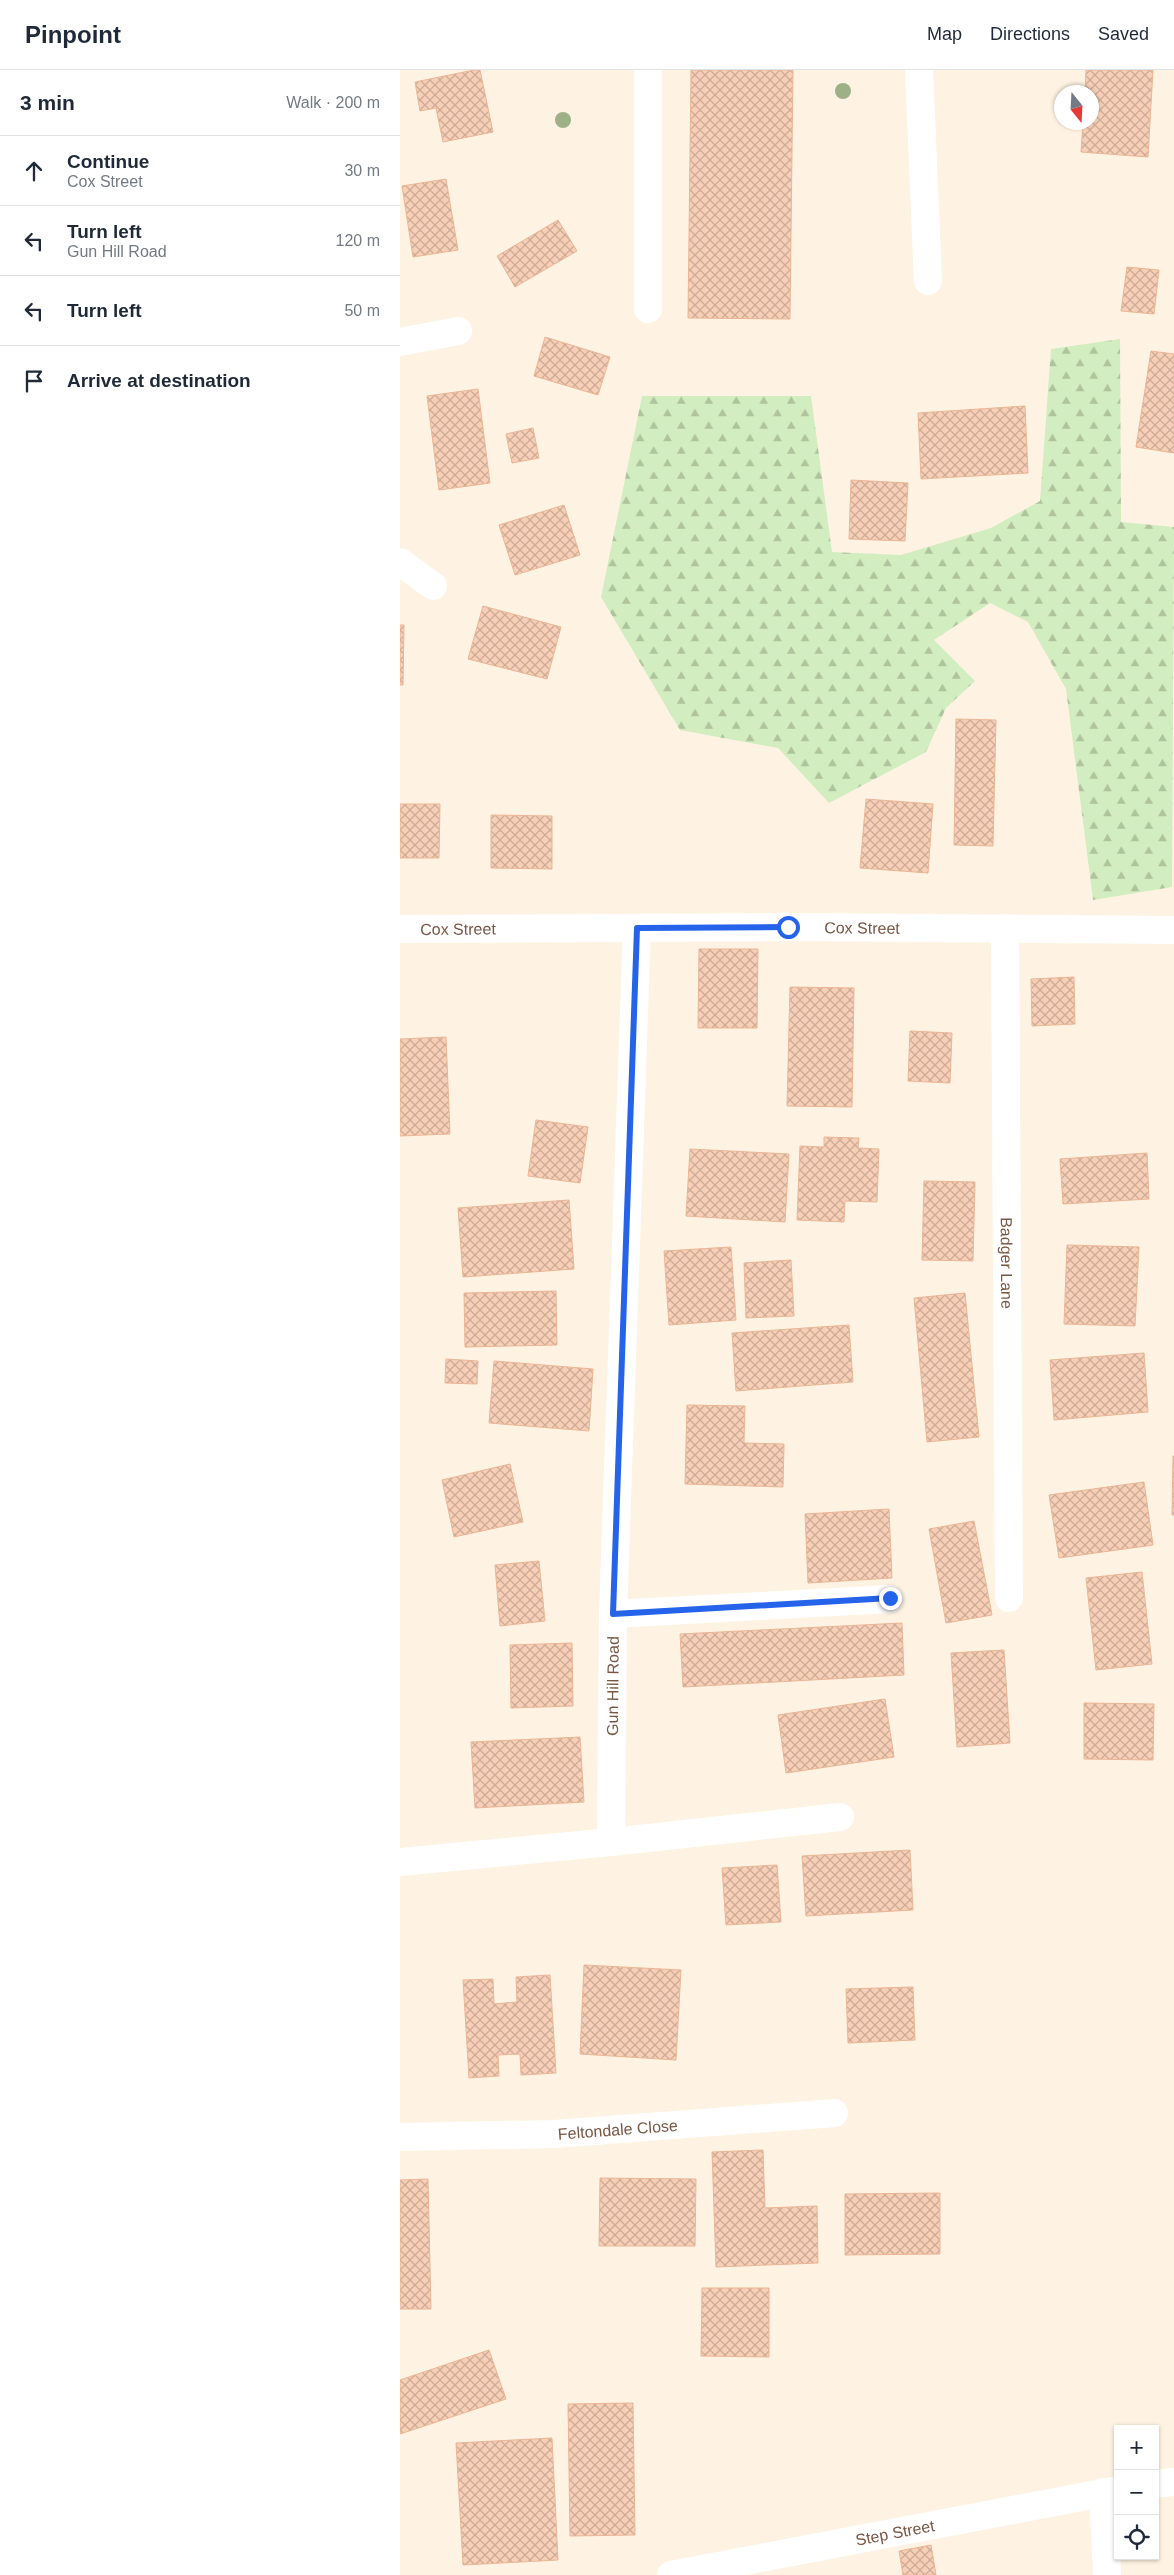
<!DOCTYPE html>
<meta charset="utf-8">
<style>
body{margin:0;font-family:Arial,sans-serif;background:#f2f2f3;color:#1f2937}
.controls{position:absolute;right:15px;bottom:15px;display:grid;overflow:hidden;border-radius:0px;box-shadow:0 1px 4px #0004}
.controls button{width:45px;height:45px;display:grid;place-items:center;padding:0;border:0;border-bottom:1px solid #e0e1e3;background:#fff;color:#1f2937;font:25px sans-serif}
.compass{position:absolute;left:654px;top:15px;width:45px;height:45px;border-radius:50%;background:#fff;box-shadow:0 1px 4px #0004;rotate:162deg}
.stop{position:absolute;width:15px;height:15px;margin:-11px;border:4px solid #2563eb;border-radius:50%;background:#fff}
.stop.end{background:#2563eb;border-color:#fff;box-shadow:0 1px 5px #0008}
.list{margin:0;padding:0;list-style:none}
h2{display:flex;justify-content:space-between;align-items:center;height:65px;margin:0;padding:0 20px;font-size:21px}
h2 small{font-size:16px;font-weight:400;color:#747a83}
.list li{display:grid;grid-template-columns:32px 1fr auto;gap:15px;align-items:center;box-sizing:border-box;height:70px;padding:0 20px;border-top:1px solid #e0e1e3}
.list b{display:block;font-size:19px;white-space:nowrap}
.list p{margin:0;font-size:16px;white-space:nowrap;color:#747a83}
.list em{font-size:16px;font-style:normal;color:#747a83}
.icon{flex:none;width:28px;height:28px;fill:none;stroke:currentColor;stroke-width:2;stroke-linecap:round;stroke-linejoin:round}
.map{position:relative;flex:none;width:774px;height:2505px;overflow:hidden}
header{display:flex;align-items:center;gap:30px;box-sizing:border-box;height:70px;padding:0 25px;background:#fff;border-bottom:1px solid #e0e1e3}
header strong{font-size:24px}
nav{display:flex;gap:28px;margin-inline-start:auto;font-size:18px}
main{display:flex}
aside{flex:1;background:#fff}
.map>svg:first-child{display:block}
.forest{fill:url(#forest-firs)}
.building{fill:url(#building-cross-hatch);stroke:#ebb595}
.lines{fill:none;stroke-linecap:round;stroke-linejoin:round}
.minor{stroke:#fff;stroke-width:28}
.tree{fill:#9db086}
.route{stroke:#2563eb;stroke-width:6}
.labels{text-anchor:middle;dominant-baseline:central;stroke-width:4;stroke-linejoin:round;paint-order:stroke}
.street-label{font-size:16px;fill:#795745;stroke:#fff6ea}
</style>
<header>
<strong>Pinpoint</strong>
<nav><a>Map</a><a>Directions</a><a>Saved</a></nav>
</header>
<main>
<aside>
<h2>3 min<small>Walk · 200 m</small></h2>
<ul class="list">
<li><svg class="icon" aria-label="ahead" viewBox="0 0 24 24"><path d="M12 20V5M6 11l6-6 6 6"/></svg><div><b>Continue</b><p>Cox Street</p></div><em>30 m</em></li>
<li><svg class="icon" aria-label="left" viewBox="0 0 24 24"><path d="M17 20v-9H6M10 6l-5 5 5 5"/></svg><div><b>Turn left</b><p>Gun Hill Road</p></div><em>120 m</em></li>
<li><svg class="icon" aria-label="left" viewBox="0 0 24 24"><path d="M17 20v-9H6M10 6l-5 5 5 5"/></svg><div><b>Turn left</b></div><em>50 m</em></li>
<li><svg class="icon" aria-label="arrive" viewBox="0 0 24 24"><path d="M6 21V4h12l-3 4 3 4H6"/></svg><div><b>Arrive at destination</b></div></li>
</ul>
</aside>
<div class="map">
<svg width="774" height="2505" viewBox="0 0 774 2505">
<defs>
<pattern id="forest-firs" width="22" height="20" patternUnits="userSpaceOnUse" patternTransform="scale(1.25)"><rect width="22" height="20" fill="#d2edbf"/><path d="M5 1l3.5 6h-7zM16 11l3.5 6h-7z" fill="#afc39d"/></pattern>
<pattern id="building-cross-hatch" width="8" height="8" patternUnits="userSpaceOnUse" patternTransform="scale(1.25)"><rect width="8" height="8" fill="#f7cfb6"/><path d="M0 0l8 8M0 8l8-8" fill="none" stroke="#cdab96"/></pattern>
</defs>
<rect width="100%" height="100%" fill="#fef3e2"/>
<path class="forest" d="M 720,269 L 721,452 L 774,457 L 772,817 L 693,830 L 666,619 L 628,552 L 590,533 L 534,570 L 575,611 L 546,638 L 526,682 L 429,733 L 378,678 L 280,660 L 201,527 L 242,326 L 411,326 L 432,482 L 501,485 L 591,458 L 640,431 L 651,279 Z"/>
<path class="building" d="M 74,0 L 80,0 L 93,62 L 43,72 L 36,38 L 20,41 L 15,12 Z
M 291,0 L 393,0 L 390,249 L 288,248 Z
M 686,0 L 753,0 L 748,87 L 681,82 L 683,52 L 692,52 L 692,22 L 685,22 Z
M 46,109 L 58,180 L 13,187 L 2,116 Z
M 158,150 L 177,181 L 115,217 L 97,186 Z
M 727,197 L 759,200 L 754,244 L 721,241 Z
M 145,267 L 210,287 L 198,325 L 134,306 Z
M 751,281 L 774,284 L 774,383 L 736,377 Z
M 78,319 L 90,413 L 39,420 L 27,326 Z
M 625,336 L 628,403 L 521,409 L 518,343 Z
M 133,358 L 139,388 L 112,393 L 106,364 Z
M 451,410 L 508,413 L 505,471 L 449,469 Z
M 164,435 L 180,485 L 115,505 L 99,455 Z
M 83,536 L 161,557 L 147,609 L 68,589 Z
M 0,555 L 4,555 L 3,615 L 0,615 Z
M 556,649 L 596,650 L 593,776 L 554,775 Z
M 466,729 L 533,734 L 528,803 L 460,798 Z
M 0,734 L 40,734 L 39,788 L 0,788 Z
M 91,745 L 152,746 L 152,799 L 91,798 Z
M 299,879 L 358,879 L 357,958 L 298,958 Z
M 674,907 L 675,954 L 632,956 L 631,909 Z
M 390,917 L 454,918 L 452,1037 L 387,1036 Z
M 510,961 L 552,963 L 550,1013 L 508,1011 Z
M 46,967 L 50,1064 L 0,1066 L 0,969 Z
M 136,1050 L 188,1057 L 180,1113 L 128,1106 Z
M 424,1067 L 459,1068 L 458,1078 L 479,1079 L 477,1132 L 445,1131 L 444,1152 L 397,1150 L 400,1076 L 424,1077 Z
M 290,1079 L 389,1084 L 385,1152 L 286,1146 Z
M 747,1083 L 749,1129 L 663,1134 L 660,1089 Z
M 524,1111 L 575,1112 L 573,1191 L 522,1190 Z
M 169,1130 L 174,1199 L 63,1207 L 58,1138 Z
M 667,1175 L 739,1177 L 735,1256 L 664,1254 Z
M 331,1177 L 336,1250 L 269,1255 L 264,1181 Z
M 391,1190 L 394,1246 L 346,1248 L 344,1193 Z
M 156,1221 L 157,1275 L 65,1277 L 64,1223 Z
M 565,1223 L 579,1367 L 527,1372 L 514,1228 Z
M 449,1255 L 453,1312 L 336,1321 L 332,1263 Z
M 744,1283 L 748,1342 L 654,1350 L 650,1290 Z
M 46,1289 L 78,1291 L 77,1314 L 45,1313 Z
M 94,1291 L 193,1299 L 189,1361 L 89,1353 Z
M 287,1335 L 345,1336 L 344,1373 L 384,1374 L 383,1417 L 285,1414 Z
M 773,1386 L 774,1386 L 774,1445 L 772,1445 Z
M 110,1394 L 123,1452 L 54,1467 L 42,1410 Z
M 744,1412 L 753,1475 L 659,1488 L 649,1425 Z
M 489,1439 L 492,1508 L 408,1513 L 405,1444 Z
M 574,1451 L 592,1545 L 546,1553 L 529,1459 Z
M 139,1491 L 145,1551 L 100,1556 L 95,1495 Z
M 742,1502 L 752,1594 L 696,1600 L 686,1508 Z
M 502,1553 L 504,1605 L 283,1617 L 280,1564 Z
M 172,1573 L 173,1636 L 111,1638 L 110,1575 Z
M 604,1580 L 610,1673 L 557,1677 L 551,1583 Z
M 485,1629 L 494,1687 L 386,1703 L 378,1645 Z
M 684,1633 L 754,1634 L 753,1690 L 684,1689 Z
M 180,1667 L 184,1732 L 75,1738 L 71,1672 Z
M 510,1780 L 513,1840 L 406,1846 L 402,1786 Z
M 377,1795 L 381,1852 L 326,1855 L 322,1798 Z
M 184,1895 L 281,1900 L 276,1990 L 180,1984 Z
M 150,1905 L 156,2003 L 121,2005 L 120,1984 L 98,1985 L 99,2006 L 69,2008 L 63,1910 L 93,1909 L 94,1934 L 117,1932 L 116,1907 Z
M 513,1917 L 515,1970 L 448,1973 L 446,1919 Z
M 363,2080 L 365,2138 L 417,2136 L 418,2193 L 316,2197 L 312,2082 Z
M 200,2108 L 296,2109 L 295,2176 L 199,2176 Z
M 28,2109 L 31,2239 L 0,2239 L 0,2110 Z
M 540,2123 L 540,2184 L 445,2185 L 445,2124 Z
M 302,2218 L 369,2218 L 369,2287 L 301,2286 Z
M 89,2280 L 106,2329 L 0,2364 L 0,2310 Z
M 233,2333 L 235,2465 L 170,2466 L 168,2334 Z
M 152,2368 L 158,2490 L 63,2495 L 56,2373 Z
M 531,2475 L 536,2505 L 503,2505 L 499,2481 Z"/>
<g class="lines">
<g class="minor">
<path d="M 248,0 L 248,239"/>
<path d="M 519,0 L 528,211"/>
<path d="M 0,272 L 58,261"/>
<path d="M 0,492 L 33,516"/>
<path id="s1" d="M 605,858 L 609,1528"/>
<path id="s2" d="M 0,859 L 389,857 L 774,860"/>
<path d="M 213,1544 L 489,1529"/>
<path id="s3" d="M 211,1772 L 213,1544 L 237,858"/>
<path d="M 0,1792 L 211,1772 L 440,1747"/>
<path id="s4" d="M 0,2067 L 155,2064 L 434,2043"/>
<path d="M 755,2414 L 774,2412"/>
<path d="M 703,2422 L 707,2505"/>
<path id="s5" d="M 271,2505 L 718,2420"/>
</g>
</g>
<g class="tree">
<circle cx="443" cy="21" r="8"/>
<circle cx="163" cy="50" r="8"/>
</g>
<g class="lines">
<path class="route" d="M 388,857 L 237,858 L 213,1544 L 490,1528"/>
</g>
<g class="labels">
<g class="street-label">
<text stroke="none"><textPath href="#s2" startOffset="462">Cox Street</textPath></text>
<text stroke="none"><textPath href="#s2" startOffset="58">Cox Street</textPath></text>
<text stroke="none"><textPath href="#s1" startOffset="335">Badger Lane</textPath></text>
<text stroke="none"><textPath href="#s3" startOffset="156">Gun Hill Road</textPath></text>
<text stroke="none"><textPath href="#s4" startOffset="218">Feltondale Close</textPath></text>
<text stroke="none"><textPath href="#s5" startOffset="228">Step Street</textPath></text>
</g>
</g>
</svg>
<div class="controls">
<button>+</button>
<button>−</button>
<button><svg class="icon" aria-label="locate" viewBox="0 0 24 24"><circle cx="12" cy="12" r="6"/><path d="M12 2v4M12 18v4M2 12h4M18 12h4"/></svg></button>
</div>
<svg class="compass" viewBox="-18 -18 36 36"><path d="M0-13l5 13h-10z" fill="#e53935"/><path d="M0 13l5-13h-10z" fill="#747a83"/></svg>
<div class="stop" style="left:388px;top:857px"></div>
<div class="stop end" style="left:490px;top:1528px"></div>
</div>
</main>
